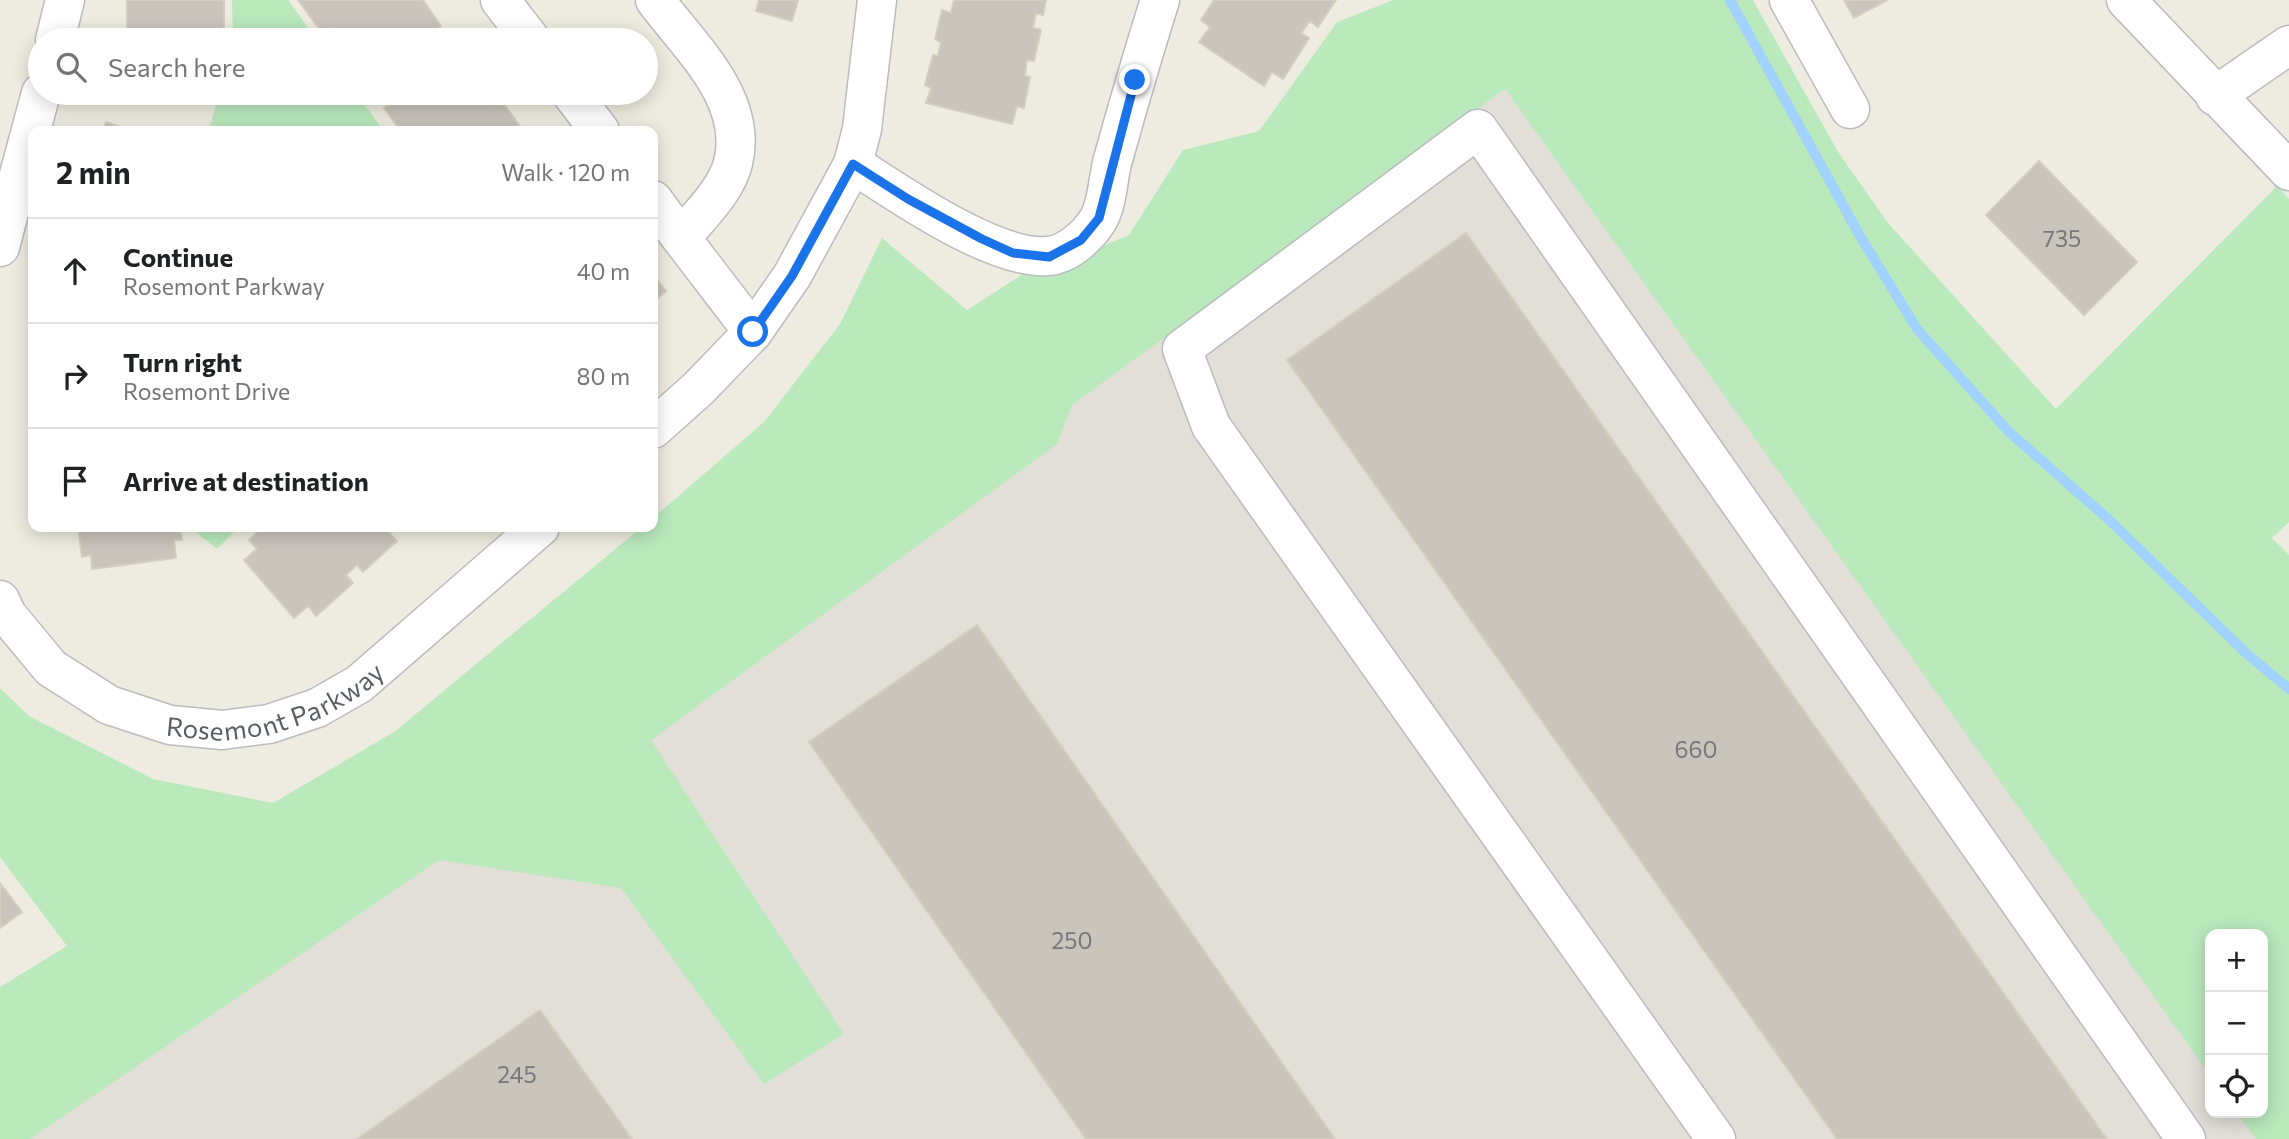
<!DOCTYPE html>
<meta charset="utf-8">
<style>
body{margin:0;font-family:Commissioner,sans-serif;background:#f2f2f2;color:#202124}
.controls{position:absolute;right:21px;bottom:21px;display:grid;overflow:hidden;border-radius:14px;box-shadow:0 4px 18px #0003}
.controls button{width:63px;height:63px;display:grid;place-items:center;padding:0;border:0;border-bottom:2px solid #e0e0e0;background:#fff;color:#202124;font:35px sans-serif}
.stop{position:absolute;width:21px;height:21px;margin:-16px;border:5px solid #1a73e8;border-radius:50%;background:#fff}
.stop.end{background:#1a73e8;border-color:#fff;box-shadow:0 2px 7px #0008}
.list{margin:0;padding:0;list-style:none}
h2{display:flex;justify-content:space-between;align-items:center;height:91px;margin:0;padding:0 28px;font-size:30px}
h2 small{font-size:23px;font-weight:400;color:#757577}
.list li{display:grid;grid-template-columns:46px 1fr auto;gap:21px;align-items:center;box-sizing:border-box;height:105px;padding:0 28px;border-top:2px solid #e0e0e0}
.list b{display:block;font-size:26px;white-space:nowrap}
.list p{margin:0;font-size:23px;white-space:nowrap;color:#757577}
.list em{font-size:23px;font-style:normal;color:#757577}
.icon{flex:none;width:38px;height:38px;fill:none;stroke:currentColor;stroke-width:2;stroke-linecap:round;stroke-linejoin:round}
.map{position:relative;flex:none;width:2289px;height:1139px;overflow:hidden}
.search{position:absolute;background:#fff;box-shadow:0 4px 18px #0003;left:28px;top:28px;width:630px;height:77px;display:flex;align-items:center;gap:18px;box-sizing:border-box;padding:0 24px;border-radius:38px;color:#757577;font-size:26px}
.panel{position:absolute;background:#fff;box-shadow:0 4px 18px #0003;left:28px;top:126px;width:630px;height:406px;border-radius:14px}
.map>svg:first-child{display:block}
.industrial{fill:#e1dfd8;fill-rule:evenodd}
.green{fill:#bae9bc}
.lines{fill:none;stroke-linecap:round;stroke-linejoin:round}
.stream{stroke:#a0d1ff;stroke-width:10}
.building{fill:#c9c5bd;stroke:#d3cebe;stroke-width:2}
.minor-casing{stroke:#b9bbc1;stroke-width:41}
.minor{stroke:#fff;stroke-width:38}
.route{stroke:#1a73e8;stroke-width:9}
.labels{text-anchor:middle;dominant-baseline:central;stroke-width:7;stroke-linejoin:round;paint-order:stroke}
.number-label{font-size:23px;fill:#75777a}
.street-label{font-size:26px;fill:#595d63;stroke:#fff}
</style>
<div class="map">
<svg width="2289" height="1139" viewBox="0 0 2289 1139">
<rect width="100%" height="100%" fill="#eeece0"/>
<path class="industrial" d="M 1508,0 L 2289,869 L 2289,1139 L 0,1139 L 0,1127 ZM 2210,934 L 2263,934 L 2263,1113 L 2210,1113 Z"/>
<path class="green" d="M 232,0 L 288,0 L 317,40 L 233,40 Z
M 1393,0 L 1753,0 L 1838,152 L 1888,223 L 2056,409 L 2277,186 L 2289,199 L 2289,522 L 2272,538 L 2289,555 L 2289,1139 L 2256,1139 L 2237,1113 L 2263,1113 L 2263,934 L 2210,934 L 2210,1075 L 1505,89 L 1072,405 L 1057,444 L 651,740 L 844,1034 L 764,1084 L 621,888 L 439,860 L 30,1139 L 0,1139 L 0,987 L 67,946 L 0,857 L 0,688 L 29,716 L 153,779 L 273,803 L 394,732 L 642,527 L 653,527 L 653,518 L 764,422 L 840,324 L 882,238 L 967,310 L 1026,272 L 1086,253 L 1129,235 L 1183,150 L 1259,131 L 1337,22 Z
M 219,93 L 356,93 L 384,131 L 209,131 Z
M 190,527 L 239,527 L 217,549 Z"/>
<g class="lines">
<path class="stream" d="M 1730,0 L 1860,236 L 1917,329 L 2009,432 L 2107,518 L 2246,653 L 2289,689"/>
</g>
<path class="building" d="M 127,0 L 224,0 L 224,40 L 127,40 Z
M 298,0 L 423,0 L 441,26 L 432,33 L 438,40 L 332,40 L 337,37 L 331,28 L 323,34 Z
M 759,0 L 798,0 L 792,21 L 756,11 Z
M 954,0 L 1046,0 L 1043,15 L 1036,13 L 1033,28 L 1041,30 L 1034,61 L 1027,60 L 1025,76 L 1030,77 L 1024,108 L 1017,106 L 1012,124 L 926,103 L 931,88 L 925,85 L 933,55 L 938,56 L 941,43 L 935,39 L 942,10 L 951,13 Z
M 1214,0 L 1336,0 L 1318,27 L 1310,21 L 1301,33 L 1309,38 L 1283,79 L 1272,72 L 1264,86 L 1199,42 L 1210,27 L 1201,20 Z
M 1844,0 L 1887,0 L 1854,18 Z
M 387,93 L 487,93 L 495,105 L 502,101 L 523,131 L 401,131 L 384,108 L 394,101 Z
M 106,122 L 132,131 L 103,131 Z
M 2039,161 L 2137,262 L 2084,315 L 1986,215 Z
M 1466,233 L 2106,1138 L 2105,1139 L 1837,1139 L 1287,360 Z
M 653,275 L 666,291 L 653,302 Z
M 78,527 L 180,527 L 182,540 L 174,540 L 176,558 L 92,569 L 91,555 L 82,557 Z
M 263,527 L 394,527 L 388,532 L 397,541 L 363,572 L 357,565 L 346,575 L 353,583 L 316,616 L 308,606 L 294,618 L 244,560 L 257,549 L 249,540 Z
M 977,625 L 1335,1139 L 1086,1139 L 809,742 Z
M 0,883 L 22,912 L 0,928 Z
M 540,1010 L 632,1139 L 357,1139 Z"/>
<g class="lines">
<g class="minor-casing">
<g id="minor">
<path d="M 500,0 L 531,40"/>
<path d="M 1789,0 L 1850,109"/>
<path d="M 2126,0 L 2289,171"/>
<path d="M 55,40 L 65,0"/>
<path d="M 571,93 L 600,131"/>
<path d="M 2215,96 L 2289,45"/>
<path d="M 853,164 C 898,193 995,261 1048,256 C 1067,255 1088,236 1098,220 C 1107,205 1108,180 1112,163 C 1127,109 1143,54 1160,0"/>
<path d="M 0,193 L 13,197 L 41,93"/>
<path d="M 653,200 L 681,238 C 699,216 726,191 733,163 C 749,99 690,47 655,0"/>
<path d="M 681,238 L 753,332"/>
<path d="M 0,247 L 13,197"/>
<path d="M 653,429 L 698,389 L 753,332 L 792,276 L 853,164 L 862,129 L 877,0"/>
<path id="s1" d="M 0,600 L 7,615 L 51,668 L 109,705 L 170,725 L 222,730 L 269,724 L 317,708 L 359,684 L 540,527"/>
<path d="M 1716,1139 L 1211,426 L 1182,349 L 1478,129 L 2186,1139"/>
</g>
</g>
<use href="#minor" class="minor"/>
</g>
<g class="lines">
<path class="route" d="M 753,332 L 792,276 L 853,164 L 908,199 L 982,239 L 1013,253 L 1049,257 L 1081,240 L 1099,218 L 1135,80"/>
</g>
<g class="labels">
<g class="number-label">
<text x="2062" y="238">735</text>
<text x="1696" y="749">660</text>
<text x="1072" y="940">250</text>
<text x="517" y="1074">245</text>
</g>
<g class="street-label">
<text stroke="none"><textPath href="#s1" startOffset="329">Rosemont Parkway</textPath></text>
</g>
</g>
</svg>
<div class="controls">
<button>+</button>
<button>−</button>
<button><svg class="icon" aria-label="locate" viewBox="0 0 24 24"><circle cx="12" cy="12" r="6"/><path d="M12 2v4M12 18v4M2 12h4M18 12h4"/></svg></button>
</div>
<div class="stop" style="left:753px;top:332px"></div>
<div class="stop end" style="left:1135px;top:80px"></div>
<div class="search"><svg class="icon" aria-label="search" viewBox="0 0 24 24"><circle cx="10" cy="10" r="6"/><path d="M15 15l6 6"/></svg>Search here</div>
<section class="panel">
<h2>2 min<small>Walk · 120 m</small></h2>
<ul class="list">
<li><svg class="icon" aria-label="ahead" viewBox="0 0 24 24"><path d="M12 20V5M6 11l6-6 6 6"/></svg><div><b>Continue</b><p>Rosemont Parkway</p></div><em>40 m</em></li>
<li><svg class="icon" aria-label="right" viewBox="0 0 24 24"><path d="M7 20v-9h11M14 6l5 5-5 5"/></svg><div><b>Turn right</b><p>Rosemont Drive</p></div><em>80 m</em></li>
<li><svg class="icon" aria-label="arrive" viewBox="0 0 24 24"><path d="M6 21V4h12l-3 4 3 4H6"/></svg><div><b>Arrive at destination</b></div></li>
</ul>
</section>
</div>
